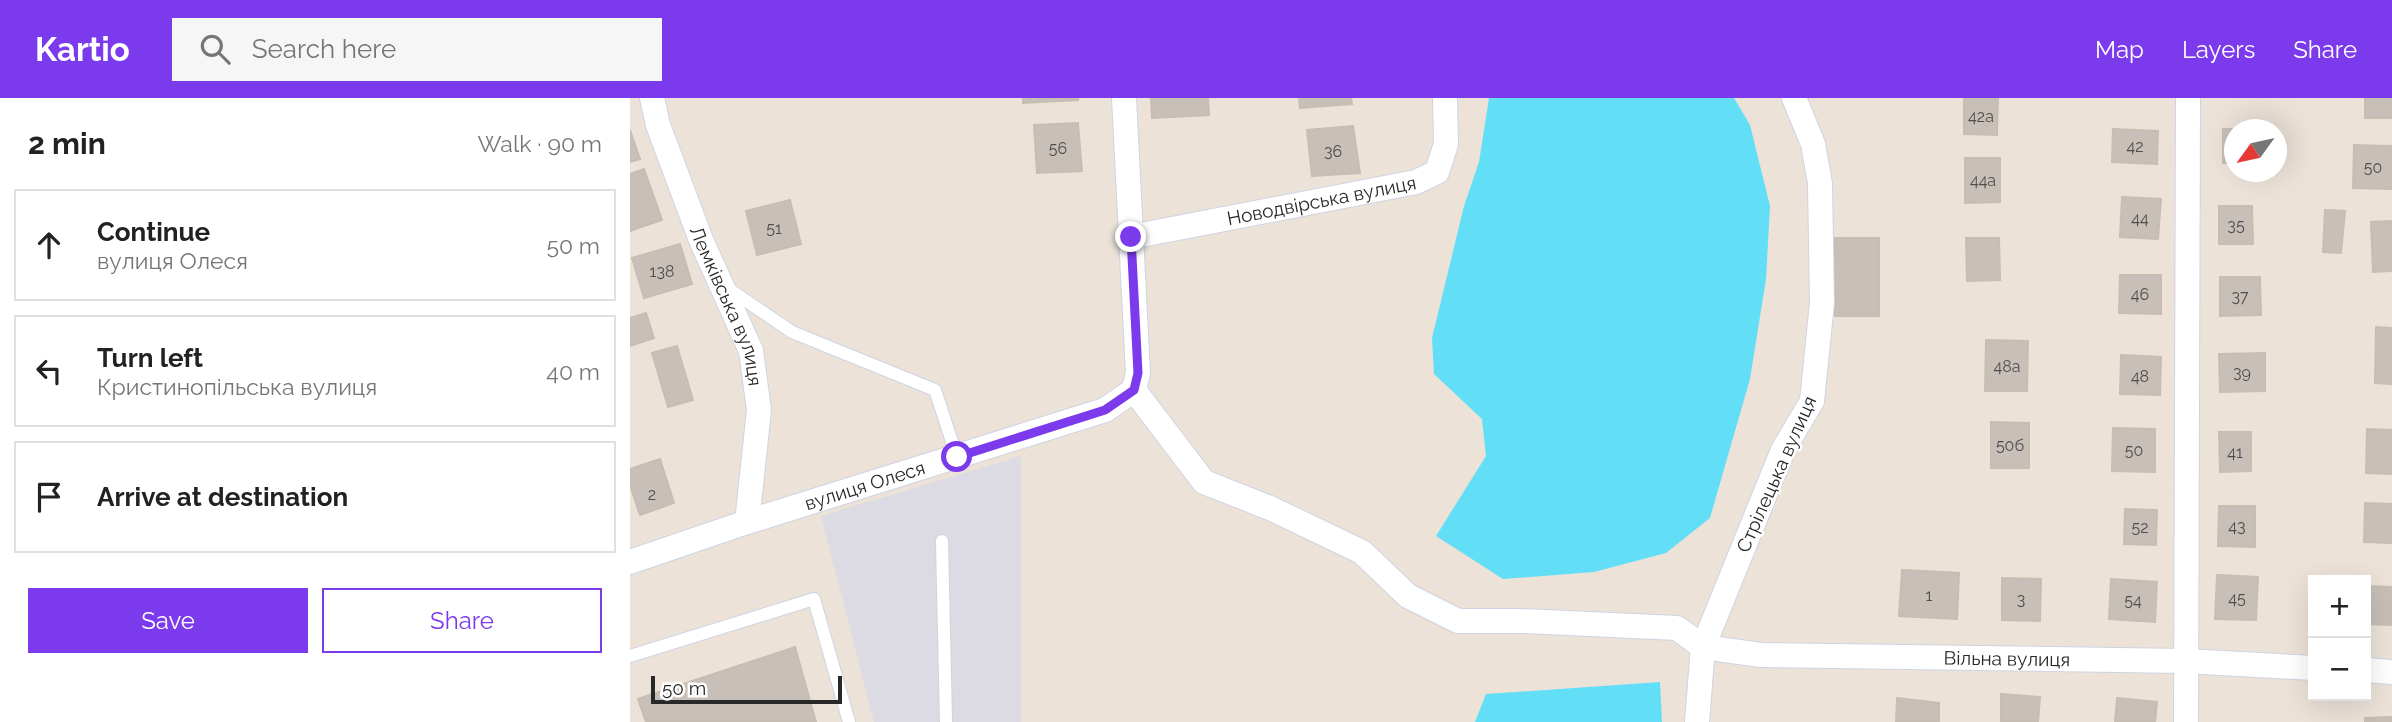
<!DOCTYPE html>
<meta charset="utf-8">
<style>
body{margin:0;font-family:Raleway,sans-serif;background:#f6f6f6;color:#222}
.controls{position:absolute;right:21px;bottom:21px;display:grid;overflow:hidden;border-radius:0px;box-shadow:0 7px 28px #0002}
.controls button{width:63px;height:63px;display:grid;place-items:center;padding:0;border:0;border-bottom:2px solid #e0e0e0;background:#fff;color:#222;font:35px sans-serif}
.compass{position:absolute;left:1594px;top:21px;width:63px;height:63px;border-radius:50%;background:#fff;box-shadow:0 7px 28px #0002;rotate:237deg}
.scale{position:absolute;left:21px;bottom:18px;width:191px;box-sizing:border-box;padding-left:7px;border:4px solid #282828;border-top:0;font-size:19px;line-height:24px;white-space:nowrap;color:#282828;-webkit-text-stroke:5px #fff;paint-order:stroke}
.stop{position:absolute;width:21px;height:21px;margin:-16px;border:5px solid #7c3aed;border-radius:50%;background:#fff}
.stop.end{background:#7c3aed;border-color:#fff;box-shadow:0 2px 7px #0008}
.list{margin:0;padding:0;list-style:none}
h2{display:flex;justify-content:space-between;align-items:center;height:91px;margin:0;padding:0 28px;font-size:30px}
h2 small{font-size:23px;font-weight:400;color:#767676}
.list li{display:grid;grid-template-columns:46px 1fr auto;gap:21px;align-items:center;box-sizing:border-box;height:112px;margin:0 14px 14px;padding:0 14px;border:2px solid #e0e0e0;border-radius:0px}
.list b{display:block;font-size:26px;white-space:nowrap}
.list p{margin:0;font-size:23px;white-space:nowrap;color:#767676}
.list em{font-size:23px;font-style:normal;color:#767676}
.actions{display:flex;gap:14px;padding:21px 28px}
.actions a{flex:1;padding:16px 0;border:2px solid #7c3aed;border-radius:0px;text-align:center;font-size:24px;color:#7c3aed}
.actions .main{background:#7c3aed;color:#fff}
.icon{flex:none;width:38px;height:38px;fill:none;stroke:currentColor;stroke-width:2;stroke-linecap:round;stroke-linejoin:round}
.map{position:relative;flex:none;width:1762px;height:624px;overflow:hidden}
header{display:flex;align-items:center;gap:42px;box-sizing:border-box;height:98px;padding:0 35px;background:#7c3aed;color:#fff}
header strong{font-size:33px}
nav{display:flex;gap:38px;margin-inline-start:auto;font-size:24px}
.search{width:490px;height:63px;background:#f6f6f6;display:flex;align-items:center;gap:18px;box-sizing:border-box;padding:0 24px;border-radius:0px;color:#767676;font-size:26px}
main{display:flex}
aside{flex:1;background:#fff}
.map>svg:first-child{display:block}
.industrial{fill:#dcdae3}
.water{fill:#62def7}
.building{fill:#c7bfb8;stroke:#c7beb2;stroke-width:2}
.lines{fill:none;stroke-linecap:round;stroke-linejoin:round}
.service-casing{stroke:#ced4e3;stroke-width:14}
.minor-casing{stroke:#ced4e3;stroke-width:26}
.service{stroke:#fff;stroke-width:12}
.minor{stroke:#fff;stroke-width:24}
.route{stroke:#7c3aed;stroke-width:9}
.labels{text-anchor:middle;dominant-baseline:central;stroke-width:5;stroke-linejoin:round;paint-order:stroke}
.number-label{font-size:16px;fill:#504e4c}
.street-label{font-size:19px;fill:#282828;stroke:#fff}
</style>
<header>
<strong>Kartio</strong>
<div class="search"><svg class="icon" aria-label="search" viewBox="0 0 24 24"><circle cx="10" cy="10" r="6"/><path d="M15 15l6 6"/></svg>Search here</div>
<nav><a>Map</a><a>Layers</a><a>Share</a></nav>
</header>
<main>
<aside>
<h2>2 min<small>Walk · 90 m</small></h2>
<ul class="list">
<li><svg class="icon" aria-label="ahead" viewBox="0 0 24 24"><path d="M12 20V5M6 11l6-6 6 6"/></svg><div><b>Continue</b><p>вулиця Олеся</p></div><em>50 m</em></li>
<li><svg class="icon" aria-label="left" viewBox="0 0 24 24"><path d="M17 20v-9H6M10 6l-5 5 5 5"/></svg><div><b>Turn left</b><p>Кристинопільська вулиця</p></div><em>40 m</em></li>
<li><svg class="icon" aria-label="arrive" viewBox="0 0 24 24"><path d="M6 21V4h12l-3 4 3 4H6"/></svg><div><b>Arrive at destination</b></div></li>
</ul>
<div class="actions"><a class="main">Save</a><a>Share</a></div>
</aside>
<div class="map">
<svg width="1762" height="624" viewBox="0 0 1762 624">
<rect width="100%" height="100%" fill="#ece2d8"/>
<path class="industrial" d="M 391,358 L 391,624 L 244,624 L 191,418 Z"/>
<path class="water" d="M 859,0 L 1104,0 L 1120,27 L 1140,108 L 1136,181 L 1120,281 L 1080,420 L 1036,455 L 964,474 L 873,481 L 806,438 L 856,358 L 852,321 L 804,276 L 802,240 L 834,108 L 849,64 Z
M 1030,584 L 1032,624 L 845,624 L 856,596 Z"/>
<path class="building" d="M 393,0 L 448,0 L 448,2 L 393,5 Z
M 521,0 L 578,0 L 579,17 L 522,20 Z
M 669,0 L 721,0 L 722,6 L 670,10 Z
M 1334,0 L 1368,0 L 1367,37 L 1334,36 Z
M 1735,0 L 1762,0 L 1762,20 L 1735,20 Z
M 448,25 L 452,73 L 407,75 L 404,27 Z
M 723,28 L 730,75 L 682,78 L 677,32 Z
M 1483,31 L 1528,33 L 1527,66 L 1482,64 Z
M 1593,31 L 1631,31 L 1631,32 L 1604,32 L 1604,65 L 1593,65 Z
M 0,32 L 10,61 L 0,64 Z
M 1724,47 L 1762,48 L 1762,91 L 1723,90 Z
M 1335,60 L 1370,60 L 1370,104 L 1335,105 Z
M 14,71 L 32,122 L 0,133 L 0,76 Z
M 1492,99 L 1531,101 L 1528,141 L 1490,139 Z
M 160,102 L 171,146 L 127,157 L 116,113 Z
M 1589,108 L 1622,108 L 1623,146 L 1589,146 Z
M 1695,112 L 1715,113 L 1711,155 L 1693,154 Z
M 1762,123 L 1762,173 L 1743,174 L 1741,124 Z
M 1205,140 L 1249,140 L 1249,218 L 1205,218 Z
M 1336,140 L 1369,140 L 1370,182 L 1337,183 Z
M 50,146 L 62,186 L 14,200 L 2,160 Z
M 1490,177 L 1531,177 L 1531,216 L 1489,215 Z
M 1590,179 L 1630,179 L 1631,217 L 1590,218 Z
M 16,215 L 24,240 L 0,248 L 0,220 Z
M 1746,229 L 1762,230 L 1762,286 L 1745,285 Z
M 1356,242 L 1398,243 L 1397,293 L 1355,293 Z
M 47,248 L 63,302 L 38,309 L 22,255 Z
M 1635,255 L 1635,293 L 1590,294 L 1589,256 Z
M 1491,257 L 1531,259 L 1530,297 L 1490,296 Z
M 1361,324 L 1399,325 L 1399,370 L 1361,370 Z
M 1483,330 L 1525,331 L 1525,374 L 1482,373 Z
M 1737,331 L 1762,332 L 1762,376 L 1736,375 Z
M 1589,334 L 1621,334 L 1621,373 L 1590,374 Z
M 30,361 L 44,405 L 10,417 L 0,387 L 0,371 Z
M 1735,405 L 1762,406 L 1762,445 L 1734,444 Z
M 1589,408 L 1625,408 L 1625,449 L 1588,448 Z
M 1495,411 L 1527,412 L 1526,447 L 1494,446 Z
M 1272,472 L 1329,475 L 1327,521 L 1269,518 Z
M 1587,477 L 1628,479 L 1626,522 L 1585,521 Z
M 1372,480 L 1411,481 L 1410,523 L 1372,522 Z
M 1481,481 L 1527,484 L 1525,524 L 1479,521 Z
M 1737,488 L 1762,489 L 1762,527 L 1736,526 Z
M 165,549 L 186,624 L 16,624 L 8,601 Z
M 1371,596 L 1410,599 L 1408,624 L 1371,624 Z
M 1267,600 L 1309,605 L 1309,624 L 1266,624 Z
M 1487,600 L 1527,604 L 1525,624 L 1485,624 Z
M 1762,619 L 1762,624 L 1735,624 L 1735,620 Z"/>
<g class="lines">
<g class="service-casing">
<path id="service" d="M 96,189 L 162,234 L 305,292 L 327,359
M 312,443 L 316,624
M 0,558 L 184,501 L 219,624"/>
</g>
<g class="minor-casing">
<g id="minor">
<path id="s1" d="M 22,0 L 28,27 L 71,142 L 121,253 L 129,312 L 117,424"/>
<path d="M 494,0 L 508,275 L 504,292"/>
<path id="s2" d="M 501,139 L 786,84 L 807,74 L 816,46 L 815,0"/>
<path id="s3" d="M 504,292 L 574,384 L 640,410 L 732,454 L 778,498 L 828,523 L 892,523 L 1047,530 L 1073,549 L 1131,557 L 1555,563 L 1683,570"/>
<path id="s4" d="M 0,464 L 117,424 L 475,312 L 504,292"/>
<path d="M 1736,572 L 1762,574"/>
<path d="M 1067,624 L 1073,549 L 1153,352 L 1182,303 L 1192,205 L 1190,85 L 1183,46 L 1164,0"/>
<path d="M 1556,624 L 1558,0"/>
</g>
</g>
<use href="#service" class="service"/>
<use href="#minor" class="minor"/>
</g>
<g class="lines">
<path class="route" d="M 327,359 L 475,312 L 504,292 L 508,275 L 501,139"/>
</g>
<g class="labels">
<g class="number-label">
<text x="1351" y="18">42а</text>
<text x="1505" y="48">42</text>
<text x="428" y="50">56</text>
<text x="703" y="53">36</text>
<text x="1743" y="69">50</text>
<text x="1353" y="82">44а</text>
<text x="1510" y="120">44</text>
<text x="1606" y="127">35</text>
<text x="144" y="130">51</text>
<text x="32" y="173">138</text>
<text x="1510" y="196">46</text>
<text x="1610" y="198">37</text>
<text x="1377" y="268">48а</text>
<text x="1612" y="274">39</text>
<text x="1510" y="278">48</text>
<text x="1380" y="347">50б</text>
<text x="1504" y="352">50</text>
<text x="1605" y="354">41</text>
<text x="22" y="396">2</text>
<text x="1607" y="428">43</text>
<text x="1510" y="429">52</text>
<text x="1299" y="497">1</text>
<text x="1607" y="500">45</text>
<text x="1391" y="501">3</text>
<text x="1503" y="502">54</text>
</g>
<g class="street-label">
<text stroke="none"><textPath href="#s2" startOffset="194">Новодвірська вулиця</textPath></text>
<text stroke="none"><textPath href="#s1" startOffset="222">Лемківська вулиця</textPath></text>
<text transform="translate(1146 376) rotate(-66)">Стрілецька вулиця</text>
<text stroke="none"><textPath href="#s4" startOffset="247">вулиця Олеся</textPath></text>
<text stroke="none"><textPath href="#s3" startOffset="964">Вільна вулиця</textPath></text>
</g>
</g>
</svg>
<div class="controls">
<button>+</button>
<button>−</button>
</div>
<svg class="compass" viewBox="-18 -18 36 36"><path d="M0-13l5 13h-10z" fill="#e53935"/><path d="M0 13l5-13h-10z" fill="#767676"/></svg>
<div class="scale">50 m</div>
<div class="stop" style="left:327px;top:359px"></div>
<div class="stop end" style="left:501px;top:139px"></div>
</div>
</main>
